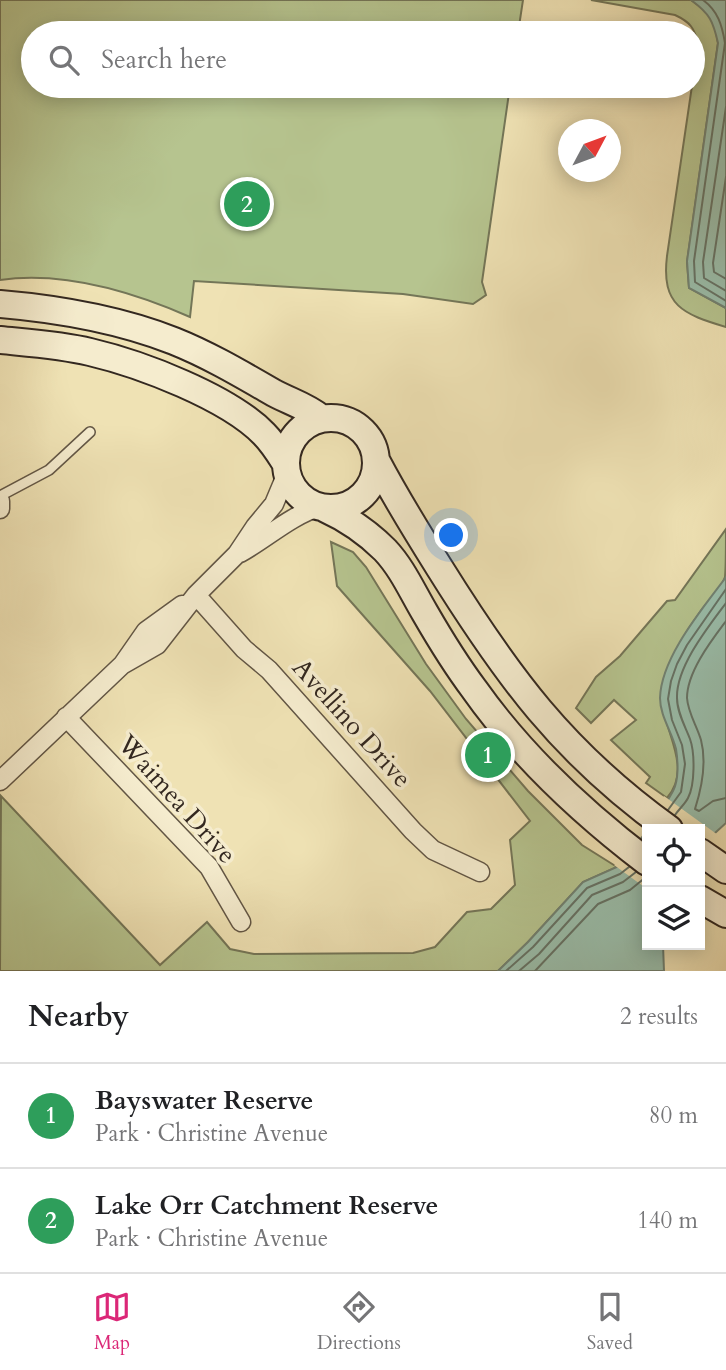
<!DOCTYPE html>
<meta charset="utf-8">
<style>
body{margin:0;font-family:Cardo,serif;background:#f6f6f6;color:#202124}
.controls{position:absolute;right:21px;bottom:21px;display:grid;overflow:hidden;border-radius:0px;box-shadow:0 4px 18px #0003}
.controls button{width:63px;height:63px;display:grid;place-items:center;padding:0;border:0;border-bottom:2px solid #e0e0e0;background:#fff;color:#202124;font:35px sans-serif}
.compass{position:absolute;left:558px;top:119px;width:63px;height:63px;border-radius:50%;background:#fff;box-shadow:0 4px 18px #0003;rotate:49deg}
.you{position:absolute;left:452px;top:536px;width:24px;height:24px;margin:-18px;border:5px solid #fff;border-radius:50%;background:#1a73e8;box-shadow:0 0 0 10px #1a73e833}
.badge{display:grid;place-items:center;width:46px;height:46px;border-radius:50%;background:#db2777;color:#fff;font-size:23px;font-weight:700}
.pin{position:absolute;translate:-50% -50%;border:4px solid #fff;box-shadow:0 2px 7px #0006}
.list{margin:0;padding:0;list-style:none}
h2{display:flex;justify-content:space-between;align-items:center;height:91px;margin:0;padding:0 28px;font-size:30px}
h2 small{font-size:23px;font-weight:400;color:#757577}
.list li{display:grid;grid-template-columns:46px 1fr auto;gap:21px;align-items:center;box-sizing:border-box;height:105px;padding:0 28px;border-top:2px solid #e0e0e0}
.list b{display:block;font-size:26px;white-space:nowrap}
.list p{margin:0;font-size:23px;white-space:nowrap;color:#757577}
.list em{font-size:23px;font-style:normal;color:#757577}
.icon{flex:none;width:38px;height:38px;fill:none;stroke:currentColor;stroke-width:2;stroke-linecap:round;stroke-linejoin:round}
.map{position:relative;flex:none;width:726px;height:971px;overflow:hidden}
.search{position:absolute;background:#fff;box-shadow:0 4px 18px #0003;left:21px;right:21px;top:21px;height:77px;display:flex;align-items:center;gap:18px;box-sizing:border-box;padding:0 24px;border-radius:38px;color:#757577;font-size:26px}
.sheet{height:301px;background:#fff}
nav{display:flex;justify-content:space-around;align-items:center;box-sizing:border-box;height:98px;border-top:2px solid #e0e0e0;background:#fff;font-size:19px;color:#757577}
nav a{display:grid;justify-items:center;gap:4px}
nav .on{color:#db2777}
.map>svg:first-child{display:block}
.green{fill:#b6c48f;stroke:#747658;stroke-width:2}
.water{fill:#9abeab;stroke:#718273;stroke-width:2}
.pier{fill:#efe2b4}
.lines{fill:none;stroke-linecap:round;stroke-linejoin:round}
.shore{stroke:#667366;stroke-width:2}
.lane-casing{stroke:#625645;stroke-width:12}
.street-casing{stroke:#625645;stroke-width:21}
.secondary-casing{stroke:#332820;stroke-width:30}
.lane{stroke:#f5ecce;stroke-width:9}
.street{stroke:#f5ecce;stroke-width:18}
.secondary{stroke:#f5ecce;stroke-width:26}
.labels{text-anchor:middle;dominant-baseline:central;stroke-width:7;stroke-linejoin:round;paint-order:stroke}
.street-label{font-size:26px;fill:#332820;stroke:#f5ecce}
</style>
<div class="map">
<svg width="726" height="971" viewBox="0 0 726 971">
<rect width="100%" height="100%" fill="#efe2b4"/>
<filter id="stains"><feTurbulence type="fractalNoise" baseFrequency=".00286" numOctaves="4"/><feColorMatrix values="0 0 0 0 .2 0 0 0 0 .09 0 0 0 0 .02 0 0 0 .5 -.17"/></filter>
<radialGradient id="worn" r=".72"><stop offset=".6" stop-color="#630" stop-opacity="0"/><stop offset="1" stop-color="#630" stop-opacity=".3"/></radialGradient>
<path class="green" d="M 0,0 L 523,0 L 518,33 L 33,33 L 33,86 L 510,86 L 482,282 L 486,295 L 473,304 L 403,294 L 194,281 L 190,317 C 133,292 63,271 0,280 Z
M 591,0 L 691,0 L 707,12 L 715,26 L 718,43 L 687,262 L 689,288 L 726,308 L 726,327 C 683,314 661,306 667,256 L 698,45 C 695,28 690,22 675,15 Z
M 726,529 C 726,540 726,567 725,577 C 721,590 707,601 700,612 C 685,632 672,656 664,679 C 651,720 698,762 667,798 L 646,783 L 650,777 L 611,740 L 636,720 L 614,700 L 591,723 L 576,708 L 596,677 L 620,656 L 667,601 L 675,600 Z
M 331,542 L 353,552 L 366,567 L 426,664 L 466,719 L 528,791 L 582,845 L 617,867 L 583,882 L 528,942 L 498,971 L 0,971 L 1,796 L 160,965 L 207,922 L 230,949 L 254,954 L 413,953 L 435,947 L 467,912 L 491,909 L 515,885 L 510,840 L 530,821 L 430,691 L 337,586 Z"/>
<path class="water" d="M 691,0 L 726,0 L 726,308 L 689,288 L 687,261 L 718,43 C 713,21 710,14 691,0 Z
M 726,577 L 726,823 L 715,833 L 700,855 L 700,829 L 647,829 L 647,945 L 663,945 L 664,971 L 498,971 L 528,942 L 583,882 L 617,867 L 624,861 C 641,839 660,815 673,791 C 679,780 678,761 676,749 C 672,732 660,716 660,698 C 661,657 703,608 726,577 Z"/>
<path class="pier" d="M 664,796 L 718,835 L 702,858 L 700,859 L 700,829 L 647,829 L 647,832 L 643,829 Z
M 637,838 L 647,845 L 647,889 L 614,865 L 622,859 Z"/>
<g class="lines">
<path class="shore" d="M 703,0 C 718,11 722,25 725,43 L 694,261 L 695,282 L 726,301
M 726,107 L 703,262 L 704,278 L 726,291
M 726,177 L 713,263 L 714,272 L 726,279
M 726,621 C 711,641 687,672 687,698 C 688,713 697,726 701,740 C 707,763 702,787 695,809 L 699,811 L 713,801 L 726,798
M 668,810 L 681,792 L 685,764 L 682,745 L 672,720 L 668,699 L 671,681 L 677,664 L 687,645 L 726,589
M 675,815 C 679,809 685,804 688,798 C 695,785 695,753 690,739 C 685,726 677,712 677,698 C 676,667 708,627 726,603
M 506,971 L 533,947 L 587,888 L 620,874 L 629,867
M 519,971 L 539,954 L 592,895 L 623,882 L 636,872
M 535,971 L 598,904 L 630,890 L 646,877"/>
<g class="lane-casing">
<path id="lane" d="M 0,496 L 49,470 L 90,432"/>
</g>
<g class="street-casing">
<path id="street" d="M 0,501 L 0,509
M 240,553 C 267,538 290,516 319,507
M 196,595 L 244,649 L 269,670 L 413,831 L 433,850 L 480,872
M 123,664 L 146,631 L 182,605
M 66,717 L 209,867 L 241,922
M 0,781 L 122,665 L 157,645 L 196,595 L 237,554 L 255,527 L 274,504 L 287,473"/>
</g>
<g class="secondary-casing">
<path id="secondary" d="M 0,304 C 59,309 118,319 174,341 C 209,355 241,374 274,393 C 291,402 306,406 321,418
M 0,340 C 30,343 61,345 90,352 C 141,364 228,397 264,434 C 273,443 279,453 286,464
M286 463a45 45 0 1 1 90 0a45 45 0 1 1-90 0Z
M 377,462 C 396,498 417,532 439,567 C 507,676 563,753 669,829
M 324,508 C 346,518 367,532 385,550 C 402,568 412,591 425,613 C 440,639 456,665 474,689 C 520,754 584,814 647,862
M 700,852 L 726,870
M 700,899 L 726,914"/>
</g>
<use href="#lane" class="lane"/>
<use href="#street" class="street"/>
<use href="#secondary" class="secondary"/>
</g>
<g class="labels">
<g class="street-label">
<text transform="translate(352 723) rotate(48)">Avellino Drive</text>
<text transform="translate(177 799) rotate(48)">Waimea Drive</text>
</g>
</g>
<rect width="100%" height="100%" filter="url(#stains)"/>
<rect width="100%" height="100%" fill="url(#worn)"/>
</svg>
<div class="controls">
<button><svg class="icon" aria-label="locate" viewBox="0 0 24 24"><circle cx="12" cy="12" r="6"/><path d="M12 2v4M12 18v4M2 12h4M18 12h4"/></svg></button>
<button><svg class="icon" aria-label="layers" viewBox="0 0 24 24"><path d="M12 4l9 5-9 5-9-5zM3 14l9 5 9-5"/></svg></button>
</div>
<svg class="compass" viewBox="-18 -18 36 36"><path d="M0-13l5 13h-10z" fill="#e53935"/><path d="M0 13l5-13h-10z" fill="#757577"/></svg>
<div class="you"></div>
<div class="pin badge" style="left:488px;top:755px;background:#2e9e5b">1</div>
<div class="pin badge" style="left:247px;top:204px;background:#2e9e5b">2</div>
<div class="search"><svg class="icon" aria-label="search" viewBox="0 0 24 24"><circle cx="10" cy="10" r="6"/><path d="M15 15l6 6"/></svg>Search here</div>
</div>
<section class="sheet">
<h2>Nearby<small>2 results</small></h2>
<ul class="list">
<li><span class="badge" style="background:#2e9e5b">1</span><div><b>Bayswater Reserve</b><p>Park · Christine Avenue</p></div><em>80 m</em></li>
<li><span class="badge" style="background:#2e9e5b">2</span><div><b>Lake Orr Catchment Reserve</b><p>Park · Christine Avenue</p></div><em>140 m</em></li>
</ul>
</section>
<nav>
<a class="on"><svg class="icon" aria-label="map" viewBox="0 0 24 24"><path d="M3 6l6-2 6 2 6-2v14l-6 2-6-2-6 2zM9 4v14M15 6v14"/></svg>Map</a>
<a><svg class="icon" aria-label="directions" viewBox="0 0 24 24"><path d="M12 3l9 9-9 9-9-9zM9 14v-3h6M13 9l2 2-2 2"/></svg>Directions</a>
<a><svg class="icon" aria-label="saved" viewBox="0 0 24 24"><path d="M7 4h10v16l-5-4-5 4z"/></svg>Saved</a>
</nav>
